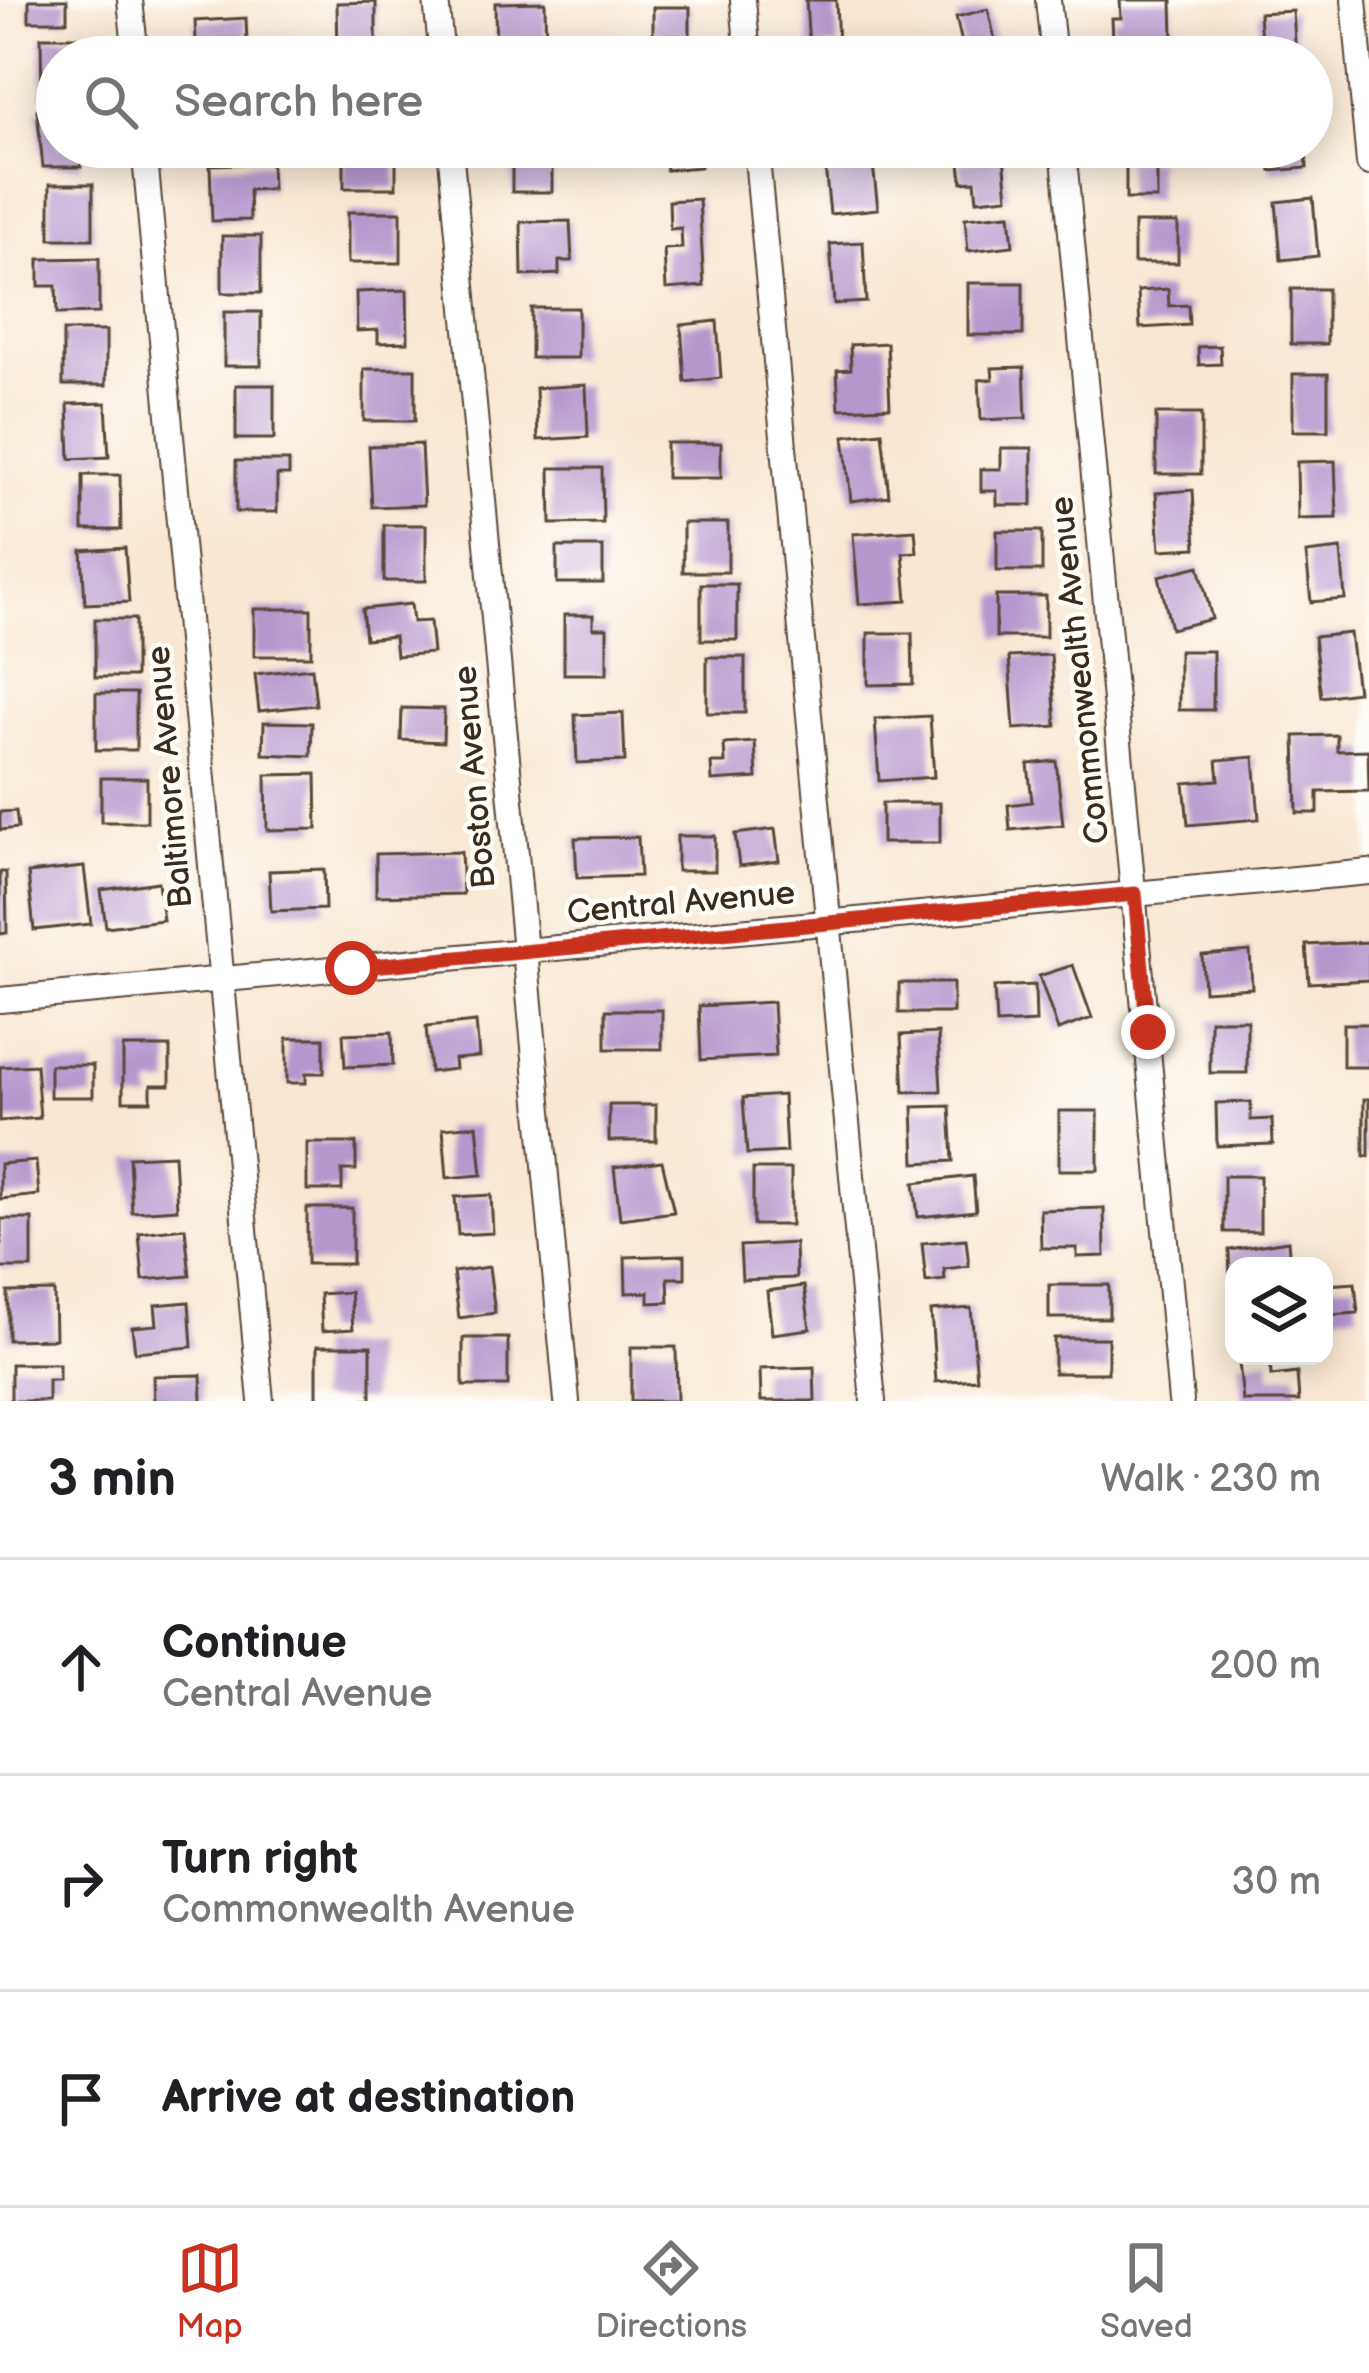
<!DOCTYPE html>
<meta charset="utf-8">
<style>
body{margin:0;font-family:"Balsamiq Sans",sans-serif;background:#f6f6f6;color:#202124}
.controls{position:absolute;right:36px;bottom:36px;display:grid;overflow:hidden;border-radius:24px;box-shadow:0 6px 30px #0003}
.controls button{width:108px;height:108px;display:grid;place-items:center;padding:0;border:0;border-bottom:3px solid #e0e0e0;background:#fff;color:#202124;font:60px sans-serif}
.stop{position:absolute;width:36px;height:36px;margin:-27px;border:9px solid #c8321e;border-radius:50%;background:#fff}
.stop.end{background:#c8321e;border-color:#fff;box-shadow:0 3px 12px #0008}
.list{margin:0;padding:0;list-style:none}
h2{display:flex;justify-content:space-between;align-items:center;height:156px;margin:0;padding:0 48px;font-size:51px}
h2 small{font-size:39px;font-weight:400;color:#757577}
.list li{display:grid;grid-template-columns:78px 1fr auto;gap:36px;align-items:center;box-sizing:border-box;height:216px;padding:0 48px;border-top:3px solid #e0e0e0}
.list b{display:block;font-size:45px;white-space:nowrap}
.list p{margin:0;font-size:39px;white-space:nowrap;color:#757577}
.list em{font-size:39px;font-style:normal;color:#757577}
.icon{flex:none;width:66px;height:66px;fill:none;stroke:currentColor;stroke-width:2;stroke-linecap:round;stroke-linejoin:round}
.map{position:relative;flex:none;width:1369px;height:1401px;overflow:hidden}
.search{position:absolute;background:#fff;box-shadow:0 6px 30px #0003;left:36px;right:36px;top:36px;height:132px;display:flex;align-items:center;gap:30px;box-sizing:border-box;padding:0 42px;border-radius:66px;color:#757577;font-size:45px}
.sheet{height:804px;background:#fff}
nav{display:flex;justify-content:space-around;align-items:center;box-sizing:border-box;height:168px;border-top:3px solid #e0e0e0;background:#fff;font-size:33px;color:#757577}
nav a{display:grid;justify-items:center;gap:6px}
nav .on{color:#c8321e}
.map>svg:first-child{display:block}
.building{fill:#b597ce}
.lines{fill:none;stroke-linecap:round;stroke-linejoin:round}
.minor-casing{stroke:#574639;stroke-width:28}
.minor{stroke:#fff;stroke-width:24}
.route{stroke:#c8321e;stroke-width:15}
.labels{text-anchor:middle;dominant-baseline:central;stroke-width:9;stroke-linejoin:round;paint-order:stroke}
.street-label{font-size:33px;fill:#3b2a1e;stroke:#fdfcf7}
</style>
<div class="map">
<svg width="1369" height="1401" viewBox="0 0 1369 1401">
<rect width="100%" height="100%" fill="#fdfcf7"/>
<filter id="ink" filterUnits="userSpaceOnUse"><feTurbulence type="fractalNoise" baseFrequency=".00833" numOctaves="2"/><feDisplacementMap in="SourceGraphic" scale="24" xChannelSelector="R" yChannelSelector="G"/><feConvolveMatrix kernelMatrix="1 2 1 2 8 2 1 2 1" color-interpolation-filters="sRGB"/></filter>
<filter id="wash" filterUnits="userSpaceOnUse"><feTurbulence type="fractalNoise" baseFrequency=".004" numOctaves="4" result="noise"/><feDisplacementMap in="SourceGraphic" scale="48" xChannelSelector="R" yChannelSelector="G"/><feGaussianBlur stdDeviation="2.7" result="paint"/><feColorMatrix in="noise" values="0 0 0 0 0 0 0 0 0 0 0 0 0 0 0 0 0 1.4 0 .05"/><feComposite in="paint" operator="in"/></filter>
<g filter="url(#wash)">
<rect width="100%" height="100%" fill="#f8e7d3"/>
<g id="blocks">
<path class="building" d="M 29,0 L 67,0 L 67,21 L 29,21 Z
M 806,0 L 836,0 L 838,46 L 809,48 Z
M 1120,0 L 1172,0 L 1173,37 L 1113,40 L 1112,18 L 1121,18 Z
M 376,2 L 376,57 L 338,57 L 337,3 Z
M 545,2 L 546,57 L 496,57 L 495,3 Z
M 653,7 L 690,7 L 690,57 L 653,57 Z
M 988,9 L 997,49 L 965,56 L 956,17 Z
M 1293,11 L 1296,57 L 1262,57 L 1259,13 Z
M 246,18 L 247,42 L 236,43 L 237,57 L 197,57 L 195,21 Z
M 41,37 L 82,37 L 82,57 L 57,57 L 57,96 L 42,96 Z
M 37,110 L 57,110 L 57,147 L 81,147 L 81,167 L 43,167 Z
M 344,147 L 396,147 L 396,188 L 344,188 Z
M 512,147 L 552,147 L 552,192 L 512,192 Z
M 664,147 L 698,147 L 700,167 L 666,170 Z
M 823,147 L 871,147 L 878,209 L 830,214 Z
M 977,147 L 1003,147 L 1008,197 L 977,200 L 975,181 L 962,182 L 960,162 L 978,160 Z
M 1269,147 L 1306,147 L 1307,168 L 1271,171 Z
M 1126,160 L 1157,160 L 1157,199 L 1126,199 Z
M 271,163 L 272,189 L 249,190 L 250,220 L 212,221 L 210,165 Z
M 50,184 L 93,184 L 93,239 L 50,239 Z
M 1313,198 L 1318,256 L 1281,260 L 1276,202 Z
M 699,199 L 704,286 L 666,289 L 664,249 L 682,248 L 681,228 L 670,229 L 669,201 Z
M 348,212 L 401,212 L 401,263 L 348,263 Z
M 1010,214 L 1013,246 L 968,251 L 965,218 Z
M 570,221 L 572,261 L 559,261 L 559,274 L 522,276 L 521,222 Z
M 1134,223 L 1178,223 L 1178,263 L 1134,263 Z
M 222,236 L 261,236 L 261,293 L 222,293 Z
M 863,242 L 866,302 L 834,304 L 830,244 Z
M 99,258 L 99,313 L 57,314 L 56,286 L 39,286 L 39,259 Z
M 968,283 L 1023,283 L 1023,335 L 968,335 Z
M 1168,289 L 1169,306 L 1188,305 L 1189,325 L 1140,328 L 1138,291 Z
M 1291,289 L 1327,289 L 1327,344 L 1291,344 Z
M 407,290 L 408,342 L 378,343 L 378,330 L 357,331 L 356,292 Z
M 531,308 L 578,308 L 578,358 L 531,358 Z
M 224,312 L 261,312 L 261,366 L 224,366 Z
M 717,321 L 721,378 L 685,382 L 681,325 Z
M 63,331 L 106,331 L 106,385 L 63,385 Z
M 887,343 L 890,407 L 839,409 L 837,370 L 851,369 L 850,345 Z
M 1220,346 L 1221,364 L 1199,365 L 1198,347 Z
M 1024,367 L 1026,418 L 981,420 L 979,380 L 993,379 L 992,368 Z
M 364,369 L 415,369 L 415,421 L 364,421 Z
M 1293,374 L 1328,374 L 1328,431 L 1293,431 Z
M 236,385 L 274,385 L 274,439 L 236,439 Z
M 586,385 L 588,437 L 538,440 L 536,388 Z
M 106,403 L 109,457 L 70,459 L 68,404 Z
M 1156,414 L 1201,414 L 1201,474 L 1156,474 Z
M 882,432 L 889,496 L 851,501 L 844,436 Z
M 666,443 L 721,443 L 721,478 L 666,478 Z
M 421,444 L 424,505 L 372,507 L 369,446 Z
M 1001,448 L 1032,448 L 1032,505 L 997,505 L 997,491 L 981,491 L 981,469 L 1001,469 Z
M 236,461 L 289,461 L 289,475 L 277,475 L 277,512 L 236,512 Z
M 1335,461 L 1337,518 L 1298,519 L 1297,462 Z
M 550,468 L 602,468 L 603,523 L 551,524 Z
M 83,475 L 120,475 L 121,530 L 83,530 Z
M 1193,490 L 1196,548 L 1160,550 L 1156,493 Z
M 683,523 L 728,523 L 728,572 L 683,572 Z
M 384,525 L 426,525 L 426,581 L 384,581 Z
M 915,530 L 917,552 L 903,553 L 907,601 L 859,604 L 853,534 Z
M 997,531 L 1042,531 L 1042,571 L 997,571 Z
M 557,547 L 603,547 L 603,583 L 557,583 Z
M 125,548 L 129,602 L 85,604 L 82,551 Z
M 1341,549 L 1345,599 L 1311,602 L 1306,553 Z
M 1199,566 L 1212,619 L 1171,629 L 1159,576 Z
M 701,584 L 737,584 L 737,640 L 701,640 Z
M 996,596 L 1046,596 L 1046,637 L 996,637 Z
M 411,604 L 413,622 L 430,621 L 433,653 L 396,656 L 394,636 L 365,639 L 362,609 Z
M 254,609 L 311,609 L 311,656 L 254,656 Z
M 564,615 L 593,615 L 593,628 L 607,628 L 607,674 L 564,674 Z
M 95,619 L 135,619 L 135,677 L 95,677 Z
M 868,633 L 912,633 L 913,684 L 868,685 Z
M 1350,633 L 1357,692 L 1321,697 L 1314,637 Z
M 1179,651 L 1213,651 L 1213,710 L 1179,710 Z
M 1051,655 L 1056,726 L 1014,729 L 1009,657 Z
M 707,657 L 745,657 L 745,713 L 707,713 Z
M 312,668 L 316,705 L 259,711 L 255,674 Z
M 96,693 L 136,693 L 136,750 L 96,750 Z
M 402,708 L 444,709 L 443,742 L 401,740 Z
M 623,713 L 625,761 L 577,763 L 575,715 Z
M 930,716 L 934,777 L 879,781 L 875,719 Z
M 264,722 L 312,723 L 311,756 L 263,754 Z
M 1337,735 L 1337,751 L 1368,750 L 1369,791 L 1318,792 L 1318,813 L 1297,813 L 1295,736 Z
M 755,742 L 757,778 L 712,781 L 711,763 L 725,763 L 724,744 Z
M 1254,757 L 1259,819 L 1188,825 L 1184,783 L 1219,780 L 1217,760 Z
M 1056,761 L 1063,825 L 1010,830 L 1008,805 L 1032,802 L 1028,764 Z
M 316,774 L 317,829 L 267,830 L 266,775 Z
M 101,778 L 147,778 L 147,822 L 101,822 Z
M 882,803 L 940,803 L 940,843 L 882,843 Z
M 16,811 L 18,828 L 0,830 L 0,812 Z
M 775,829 L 779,861 L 739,866 L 735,834 Z
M 677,836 L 715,836 L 715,871 L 677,871 Z
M 638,837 L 640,876 L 577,878 L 575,838 Z
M 461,852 L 463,894 L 376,896 L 376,854 Z
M 84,867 L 91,924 L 34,930 L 28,873 Z
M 324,869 L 325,909 L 271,911 L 269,871 Z
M 0,872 L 6,872 L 7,933 L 0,934 Z
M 158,882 L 163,920 L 106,927 L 101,890 Z
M 1369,942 L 1369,980 L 1309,983 L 1306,945 Z
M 1250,951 L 1252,988 L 1204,991 L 1202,955 Z
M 1073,965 L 1092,1018 L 1058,1030 L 1039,976 Z
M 899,983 L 953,983 L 953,1013 L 899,1013 Z
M 1035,985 L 1036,1022 L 996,1024 L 994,987 Z
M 773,1002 L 776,1056 L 701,1060 L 699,1006 Z
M 606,1010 L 662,1010 L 662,1049 L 606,1049 Z
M 1210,1020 L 1247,1020 L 1247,1073 L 1210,1073 Z
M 476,1022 L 479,1057 L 454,1059 L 455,1069 L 430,1072 L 426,1027 Z
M 1343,1024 L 1369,1024 L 1369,1067 L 1343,1067 Z
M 392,1032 L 393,1065 L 345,1067 L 343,1034 Z
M 938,1033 L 941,1091 L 904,1092 L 901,1035 Z
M 287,1038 L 324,1038 L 324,1073 L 306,1073 L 306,1083 L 287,1083 Z
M 123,1047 L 170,1047 L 170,1085 L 151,1085 L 151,1101 L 123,1101 Z
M 36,1065 L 40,1118 L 0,1121 L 0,1067 Z
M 50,1065 L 93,1065 L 93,1097 L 50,1097 Z
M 783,1095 L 786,1152 L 747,1154 L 743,1098 Z
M 1364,1099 L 1369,1099 L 1369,1156 L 1364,1156 Z
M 1251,1102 L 1251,1120 L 1272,1119 L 1273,1144 L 1217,1146 L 1216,1103 Z
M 609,1105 L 656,1105 L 656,1141 L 609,1141 Z
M 950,1106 L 953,1161 L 915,1163 L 913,1107 Z
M 1059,1111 L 1098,1111 L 1098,1170 L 1059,1170 Z
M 477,1125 L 482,1175 L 447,1178 L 443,1128 Z
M 307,1143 L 356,1143 L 356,1170 L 342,1170 L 342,1190 L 307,1190 Z
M 174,1155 L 177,1209 L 132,1212 L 129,1157 Z
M 36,1161 L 39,1195 L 0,1199 L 0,1164 Z
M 662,1161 L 674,1212 L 620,1219 L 614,1167 Z
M 753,1169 L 791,1169 L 791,1225 L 753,1225 Z
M 973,1176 L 976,1211 L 918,1217 L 914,1183 Z
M 1224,1176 L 1260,1176 L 1260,1232 L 1224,1232 Z
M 491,1195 L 493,1233 L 458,1235 L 455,1197 Z
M 307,1208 L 352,1208 L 352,1264 L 307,1264 Z
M 1104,1208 L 1105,1256 L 1077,1257 L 1077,1248 L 1041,1248 L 1040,1210 Z
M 1,1219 L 32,1219 L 32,1268 L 1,1268 Z
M 185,1228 L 190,1276 L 143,1280 L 139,1233 Z
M 966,1239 L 969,1266 L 944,1269 L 945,1280 L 926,1282 L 922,1243 Z
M 1288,1241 L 1290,1266 L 1234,1266 L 1230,1280 L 1229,1250 Z
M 795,1243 L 796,1278 L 742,1280 L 740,1246 Z
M 685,1255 L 685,1278 L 668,1278 L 669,1302 L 649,1303 L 649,1292 L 626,1293 L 625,1257 Z
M 489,1267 L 495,1313 L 459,1318 L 453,1272 Z
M 1355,1283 L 1358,1313 L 1329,1315 L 1327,1285 Z
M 1049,1285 L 1109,1285 L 1109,1318 L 1049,1318 Z
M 804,1286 L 810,1329 L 772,1334 L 767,1291 Z
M 54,1291 L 55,1339 L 8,1340 L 8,1292 Z
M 350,1292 L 353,1329 L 322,1331 L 320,1294 Z
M 189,1302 L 192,1347 L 135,1352 L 132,1327 L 157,1325 L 155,1305 Z
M 971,1308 L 977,1379 L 936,1382 L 931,1311 Z
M 463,1338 L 508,1338 L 508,1386 L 463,1386 Z
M 1054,1338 L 1108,1338 L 1108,1373 L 1054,1373 Z
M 317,1346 L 371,1346 L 371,1400 L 317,1400 Z
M 631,1347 L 676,1347 L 677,1401 L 631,1401 Z
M 1270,1359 L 1271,1376 L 1297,1373 L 1299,1401 L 1243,1401 L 1239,1362 Z
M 11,1364 L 59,1364 L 59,1380 L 48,1380 L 48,1401 L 11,1401 Z
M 814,1367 L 815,1401 L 761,1401 L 760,1369 Z
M 201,1375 L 202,1401 L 154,1401 L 153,1376 Z"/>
</g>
</g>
<g filter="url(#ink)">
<use href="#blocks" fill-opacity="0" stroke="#574639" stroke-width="3"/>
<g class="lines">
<g class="minor-casing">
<path id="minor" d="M 130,0 L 136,57
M 436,0 L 442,57
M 743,0 L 748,57
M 1048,0 L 1054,57
M 1354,0 L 1369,163
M 144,147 L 261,1401
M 450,147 L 567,1401
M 756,147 L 873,1401
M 1063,147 L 1181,1401
M 0,1000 L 1369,872"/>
</g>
<use href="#minor" class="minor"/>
</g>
</g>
<g class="lines" filter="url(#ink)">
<path class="route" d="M 352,968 L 1135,894 L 1148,1032"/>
</g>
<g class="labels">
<g class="street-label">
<text transform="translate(1080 670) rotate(-96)">Commonwealth Avenue</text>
<text transform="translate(170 777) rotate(-95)">Baltimore Avenue</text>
<text transform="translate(475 777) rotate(-95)">Boston Avenue</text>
<text transform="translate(681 903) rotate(-5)">Central Avenue</text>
</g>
</g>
</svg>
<div class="controls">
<button><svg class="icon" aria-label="layers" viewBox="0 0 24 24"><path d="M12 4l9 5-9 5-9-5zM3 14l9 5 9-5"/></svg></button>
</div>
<div class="stop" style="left:352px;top:968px"></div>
<div class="stop end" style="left:1148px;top:1032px"></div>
<div class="search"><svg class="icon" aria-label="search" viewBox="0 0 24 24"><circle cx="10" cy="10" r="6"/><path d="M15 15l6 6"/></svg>Search here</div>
</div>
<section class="sheet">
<h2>3 min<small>Walk · 230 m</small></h2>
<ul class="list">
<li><svg class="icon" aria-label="ahead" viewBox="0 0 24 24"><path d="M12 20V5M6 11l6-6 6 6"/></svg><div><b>Continue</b><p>Central Avenue</p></div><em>200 m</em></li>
<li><svg class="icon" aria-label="right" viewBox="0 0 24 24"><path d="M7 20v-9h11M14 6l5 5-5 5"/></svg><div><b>Turn right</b><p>Commonwealth Avenue</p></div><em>30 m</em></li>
<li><svg class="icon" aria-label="arrive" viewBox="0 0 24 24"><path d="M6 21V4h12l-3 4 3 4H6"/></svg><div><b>Arrive at destination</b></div></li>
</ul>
</section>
<nav>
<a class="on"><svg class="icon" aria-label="map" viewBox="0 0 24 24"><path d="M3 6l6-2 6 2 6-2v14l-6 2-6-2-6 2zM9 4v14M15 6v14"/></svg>Map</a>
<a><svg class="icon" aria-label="directions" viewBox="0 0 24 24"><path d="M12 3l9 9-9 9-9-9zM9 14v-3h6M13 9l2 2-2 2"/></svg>Directions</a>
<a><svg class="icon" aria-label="saved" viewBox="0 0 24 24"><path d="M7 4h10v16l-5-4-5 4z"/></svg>Saved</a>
</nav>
